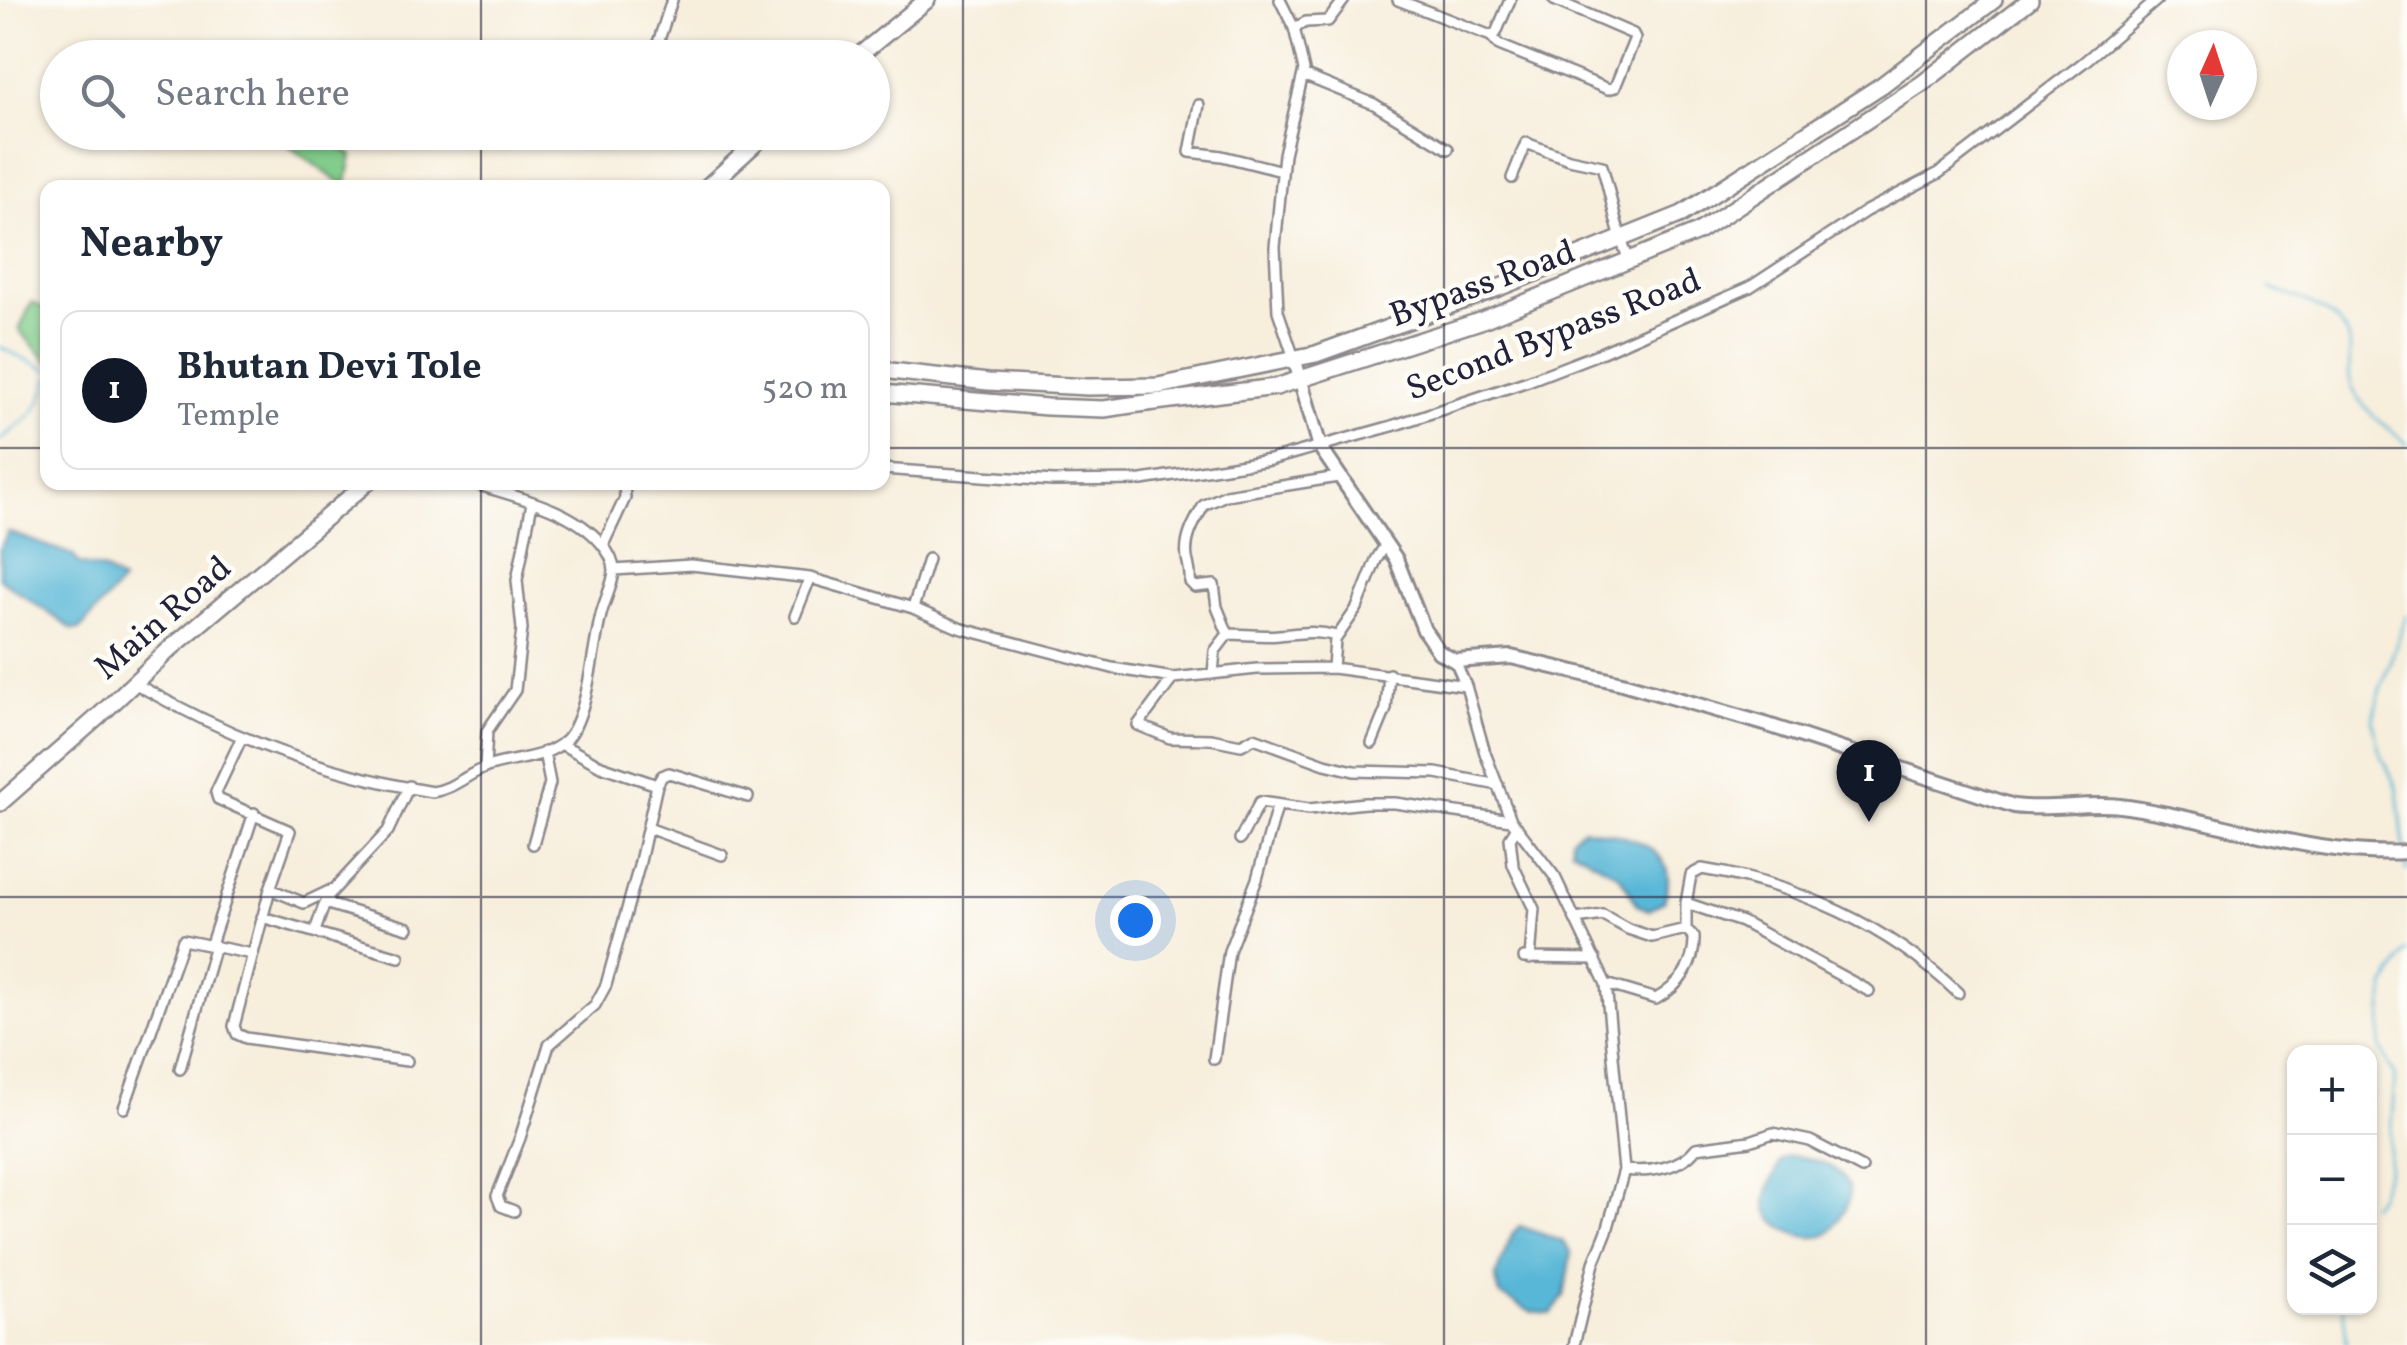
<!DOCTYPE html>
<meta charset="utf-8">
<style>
body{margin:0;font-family:Vollkorn,serif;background:#f6f6f7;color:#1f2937}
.controls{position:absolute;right:30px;bottom:30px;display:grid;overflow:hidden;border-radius:20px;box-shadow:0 2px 8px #0004}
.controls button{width:90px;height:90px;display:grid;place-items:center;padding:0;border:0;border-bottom:2px solid #e0e1e3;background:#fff;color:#1f2937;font:50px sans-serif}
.compass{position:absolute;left:2167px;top:30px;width:90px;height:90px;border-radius:50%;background:#fff;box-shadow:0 2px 8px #0004;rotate:3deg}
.you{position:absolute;left:1135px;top:920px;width:35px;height:35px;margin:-25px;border:8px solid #fff;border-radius:50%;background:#1a73e8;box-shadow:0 0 0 15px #1a73e833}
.badge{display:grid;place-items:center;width:65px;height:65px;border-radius:50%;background:#111827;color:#fff;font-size:32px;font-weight:700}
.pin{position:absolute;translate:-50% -82px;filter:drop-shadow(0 2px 5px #0008)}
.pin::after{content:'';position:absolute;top:52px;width:35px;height:30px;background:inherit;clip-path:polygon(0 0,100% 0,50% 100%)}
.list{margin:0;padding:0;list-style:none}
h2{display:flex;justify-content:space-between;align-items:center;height:130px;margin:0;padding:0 40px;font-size:42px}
h2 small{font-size:32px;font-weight:400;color:#747a83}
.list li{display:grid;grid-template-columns:65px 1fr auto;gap:30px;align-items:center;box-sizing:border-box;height:160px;margin:0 20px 20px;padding:0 20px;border:2px solid #e0e1e3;border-radius:20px}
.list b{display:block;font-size:38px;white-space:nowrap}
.list p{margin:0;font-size:32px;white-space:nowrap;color:#747a83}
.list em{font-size:32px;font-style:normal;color:#747a83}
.icon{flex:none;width:55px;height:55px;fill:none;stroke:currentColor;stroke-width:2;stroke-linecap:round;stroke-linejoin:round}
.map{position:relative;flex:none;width:2407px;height:1345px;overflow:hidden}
.search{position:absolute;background:#fff;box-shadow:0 2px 8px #0004;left:40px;top:40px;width:850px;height:110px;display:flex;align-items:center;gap:25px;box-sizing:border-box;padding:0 35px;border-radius:55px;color:#747a83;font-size:38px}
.panel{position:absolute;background:#fff;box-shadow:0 2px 8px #0004;left:40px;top:180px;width:850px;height:310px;border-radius:20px}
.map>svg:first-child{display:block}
.green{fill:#82cd8b;stroke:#527863;stroke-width:2.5}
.water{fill:#59b7d7;stroke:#3e6c89;stroke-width:2.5}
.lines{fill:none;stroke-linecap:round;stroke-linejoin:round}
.stream{stroke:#59b7d7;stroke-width:2.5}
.street-casing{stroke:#8c888c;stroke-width:14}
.secondary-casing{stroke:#8c888c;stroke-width:18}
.primary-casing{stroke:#8c888c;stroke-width:20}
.street{stroke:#fff;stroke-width:9}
.secondary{stroke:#fff;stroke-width:12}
.primary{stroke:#fff;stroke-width:15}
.grid{fill:none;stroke:#22223b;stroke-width:2.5;stroke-opacity:0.55}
.labels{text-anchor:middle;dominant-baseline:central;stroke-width:9;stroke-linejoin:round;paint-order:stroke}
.street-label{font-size:35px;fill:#22223b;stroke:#fdfcf7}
</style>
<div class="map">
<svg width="2407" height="1345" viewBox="0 0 2407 1345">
<rect width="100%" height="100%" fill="#fdfcf7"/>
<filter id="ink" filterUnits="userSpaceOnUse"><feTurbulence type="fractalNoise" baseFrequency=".01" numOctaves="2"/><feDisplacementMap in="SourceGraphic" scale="20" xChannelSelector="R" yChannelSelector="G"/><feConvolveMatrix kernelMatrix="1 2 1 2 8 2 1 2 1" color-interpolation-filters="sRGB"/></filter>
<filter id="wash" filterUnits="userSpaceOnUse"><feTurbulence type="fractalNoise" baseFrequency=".0048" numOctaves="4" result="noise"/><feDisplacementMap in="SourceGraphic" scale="40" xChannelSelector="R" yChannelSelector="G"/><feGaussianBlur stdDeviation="2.25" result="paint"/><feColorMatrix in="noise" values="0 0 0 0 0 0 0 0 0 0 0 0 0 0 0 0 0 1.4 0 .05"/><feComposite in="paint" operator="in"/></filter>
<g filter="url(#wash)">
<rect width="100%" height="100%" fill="#f7eedc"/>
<path class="green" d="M 293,133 L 315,133 L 352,155 L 346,187 L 286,144 Z
M 32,302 L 47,310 L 47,361 L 19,330 Z"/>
<path class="water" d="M 8,532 L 73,555 L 79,564 L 104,570 L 122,582 L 80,629 L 73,630 L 0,579 L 0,549 Z
M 1582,828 C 1625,836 1684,844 1664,901 L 1649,910 L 1638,905 L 1619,875 L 1572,849 L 1571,838 Z
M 1788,1156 C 1820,1156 1867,1176 1842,1214 C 1839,1219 1834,1229 1829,1233 C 1811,1246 1766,1226 1766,1204 C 1766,1190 1776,1173 1781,1160 Z
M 1520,1226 L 1564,1242 L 1571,1253 L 1564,1296 L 1551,1314 L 1531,1312 L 1500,1295 L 1495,1277 L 1513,1233 Z"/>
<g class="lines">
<path class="stream" d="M 2269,288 C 2301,301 2347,309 2350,350 C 2350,363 2347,377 2353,389 C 2363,411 2389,428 2407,444
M 0,347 L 48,370
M 0,440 C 26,420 41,412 48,379
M 2404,848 L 2398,791 L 2378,747 L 2373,720 L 2380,689 L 2407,615
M 2404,856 L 2407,871
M 2370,1205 L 2378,1196 L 2388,1168 L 2395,1077 L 2380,1046 L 2385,987 L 2407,951
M 2343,1308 L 2347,1345"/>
</g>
</g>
<g filter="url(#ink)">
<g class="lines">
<g class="street-casing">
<path id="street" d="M 1280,0 L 1294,28 L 1304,70 L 1284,154 L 1275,247 L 1278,311 L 1295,361
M 1398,0 L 1491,36 L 1496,33 L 1510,0
M 1294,28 L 1306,22 L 1328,21 L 1344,0
M 1491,36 L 1499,45 L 1608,89 L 1615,87 L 1635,38 L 1633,34 L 1554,0
M 657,46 L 672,0
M 1303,75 L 1374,104 L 1448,149
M 1199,105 L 1190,152 L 1222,156 L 1282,171
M 1512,178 L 1526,143 L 1569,159 L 1602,166 C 1612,198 1616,232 1630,262
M 882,469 L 1053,481 L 1142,480 L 1270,460 L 1392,426 L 1528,381 L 1598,354 L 1750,287 L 1866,211 L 1939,173 L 2084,62 L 2157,0
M 603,545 L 625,498 L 624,482
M 614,570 L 691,565 L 810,578 L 913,608 L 959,628 L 1112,668 L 1173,678 L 1257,669 L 1333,668 L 1466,686
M 913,608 L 928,559
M 795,616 L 810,578
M 1228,634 L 1217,607 L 1214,585 L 1195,587 L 1190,582 C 1191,572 1189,568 1187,558 C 1184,538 1195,521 1204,505 L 1226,495 L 1338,477
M 1455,661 L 1466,686 L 1485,753 L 1511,820 L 1555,877 L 1606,984 L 1624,1170 L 1607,1231 L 1594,1263 L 1574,1345
M 1333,668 L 1335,640 L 1357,608 L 1376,560 L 1386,544
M 1213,674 L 1215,651 L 1228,634 C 1245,634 1263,637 1279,635 C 1300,633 1315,630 1337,636
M 1173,678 L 1138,725 L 1170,738 L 1211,739 L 1241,745 L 1254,738 L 1325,764 L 1354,771 L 1436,773 L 1498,785
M 134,683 C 229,737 324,774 432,792 C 454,789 467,774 487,767 C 512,758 545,760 566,740 C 588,718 593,646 601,615 C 604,601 613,585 614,571 C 614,561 607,550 601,543 C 570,507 514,497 470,482
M 241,739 L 216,792 L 218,799 L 290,831 L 270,889 L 234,1026 L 237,1034 L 246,1038 L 407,1061
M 1372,743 L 1386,709 L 1389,674
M 561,744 L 601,766 L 657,785
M 485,768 L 487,731 L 515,690 L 522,629 L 517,580 L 532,503
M 1517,827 L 1510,838 L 1513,865 L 1534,909 L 1530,959
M 648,828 L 722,855
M 1240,839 L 1260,802 L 1309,809 L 1365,803 L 1395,803 L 1511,820
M 533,844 L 550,783 L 544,752
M 270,889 L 304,903 L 331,890
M 1686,903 L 1742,922 L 1869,991
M 262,917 L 399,957
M 1576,919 L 1603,915 L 1628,929 L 1652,937 L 1686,929
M 408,928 L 331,905 L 327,897 L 388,831 L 409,786
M 315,931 L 327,897
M 211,944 L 254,813
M 1524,958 L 1595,959
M 1606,984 L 1656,999 C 1680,985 1695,966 1694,937 L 1686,929 L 1686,903 L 1691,875 L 1702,869 C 1796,884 1889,926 1958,993
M 1214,1059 L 1229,951 L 1257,879 L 1277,807
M 180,1069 L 215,945
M 124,1108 L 183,940 L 252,954
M 1624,1170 C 1650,1173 1681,1168 1696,1148 L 1750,1141 L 1773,1133 L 1810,1141 L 1862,1168
M 514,1211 L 501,1206 L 497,1196 L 520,1138 L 549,1045 L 595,1005 L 606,985 L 639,866 L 657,785 L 662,776 L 669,773 L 748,797"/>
</g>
<g class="secondary-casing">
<path id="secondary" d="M 1295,361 L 1320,447 L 1396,559 L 1424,630 L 1439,652 L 1455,661 L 1511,657 L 1622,683 L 1765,724 L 2014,806 C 2049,811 2085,802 2120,806 C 2216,818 2310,858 2407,852"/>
</g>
<g class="primary-casing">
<path id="primary" d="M 856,58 L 927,0
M 706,188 L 768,132
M 882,370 L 988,382 L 1088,387 L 1158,386 L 1316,354 L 1498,288 L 1682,214 L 1882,85 L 1994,0
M 882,393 L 1047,407 L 1104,409 L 1131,405 L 1276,387 L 1480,321 L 1698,232 L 1923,83 L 2030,0
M 0,803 L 99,716 L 171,648 L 368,482"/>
</g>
<use href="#street" class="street"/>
<use href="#secondary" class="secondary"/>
<use href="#primary" class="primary"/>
</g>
</g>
<path class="grid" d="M 481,0 L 481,58M 963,0 L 963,1345M 1444,0 L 1444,1345M 1926,0 L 1926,1345M 481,132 L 481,188M 0,448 L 48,448M 882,448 L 2407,448M 481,482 L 481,1345M 0,897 L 2407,897"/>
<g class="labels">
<g class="street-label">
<text transform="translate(1483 285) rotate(-20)">Bypass Road</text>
<text transform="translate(1554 336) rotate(-21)">Second Bypass Road</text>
<text transform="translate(164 619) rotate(-41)">Main Road</text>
</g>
</g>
</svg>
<div class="controls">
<button>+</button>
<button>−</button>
<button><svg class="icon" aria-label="layers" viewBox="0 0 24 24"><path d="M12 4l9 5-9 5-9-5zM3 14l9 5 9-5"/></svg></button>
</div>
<svg class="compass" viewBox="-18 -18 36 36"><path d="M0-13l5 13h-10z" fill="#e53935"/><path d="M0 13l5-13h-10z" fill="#747a83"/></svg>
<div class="you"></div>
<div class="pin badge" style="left:1869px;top:822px">1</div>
<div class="search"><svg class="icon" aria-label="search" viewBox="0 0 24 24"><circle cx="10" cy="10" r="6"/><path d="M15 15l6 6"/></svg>Search here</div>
<section class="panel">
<h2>Nearby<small></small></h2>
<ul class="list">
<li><span class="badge">1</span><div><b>Bhutan Devi Tole</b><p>Temple</p></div><em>520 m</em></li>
</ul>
</section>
</div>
